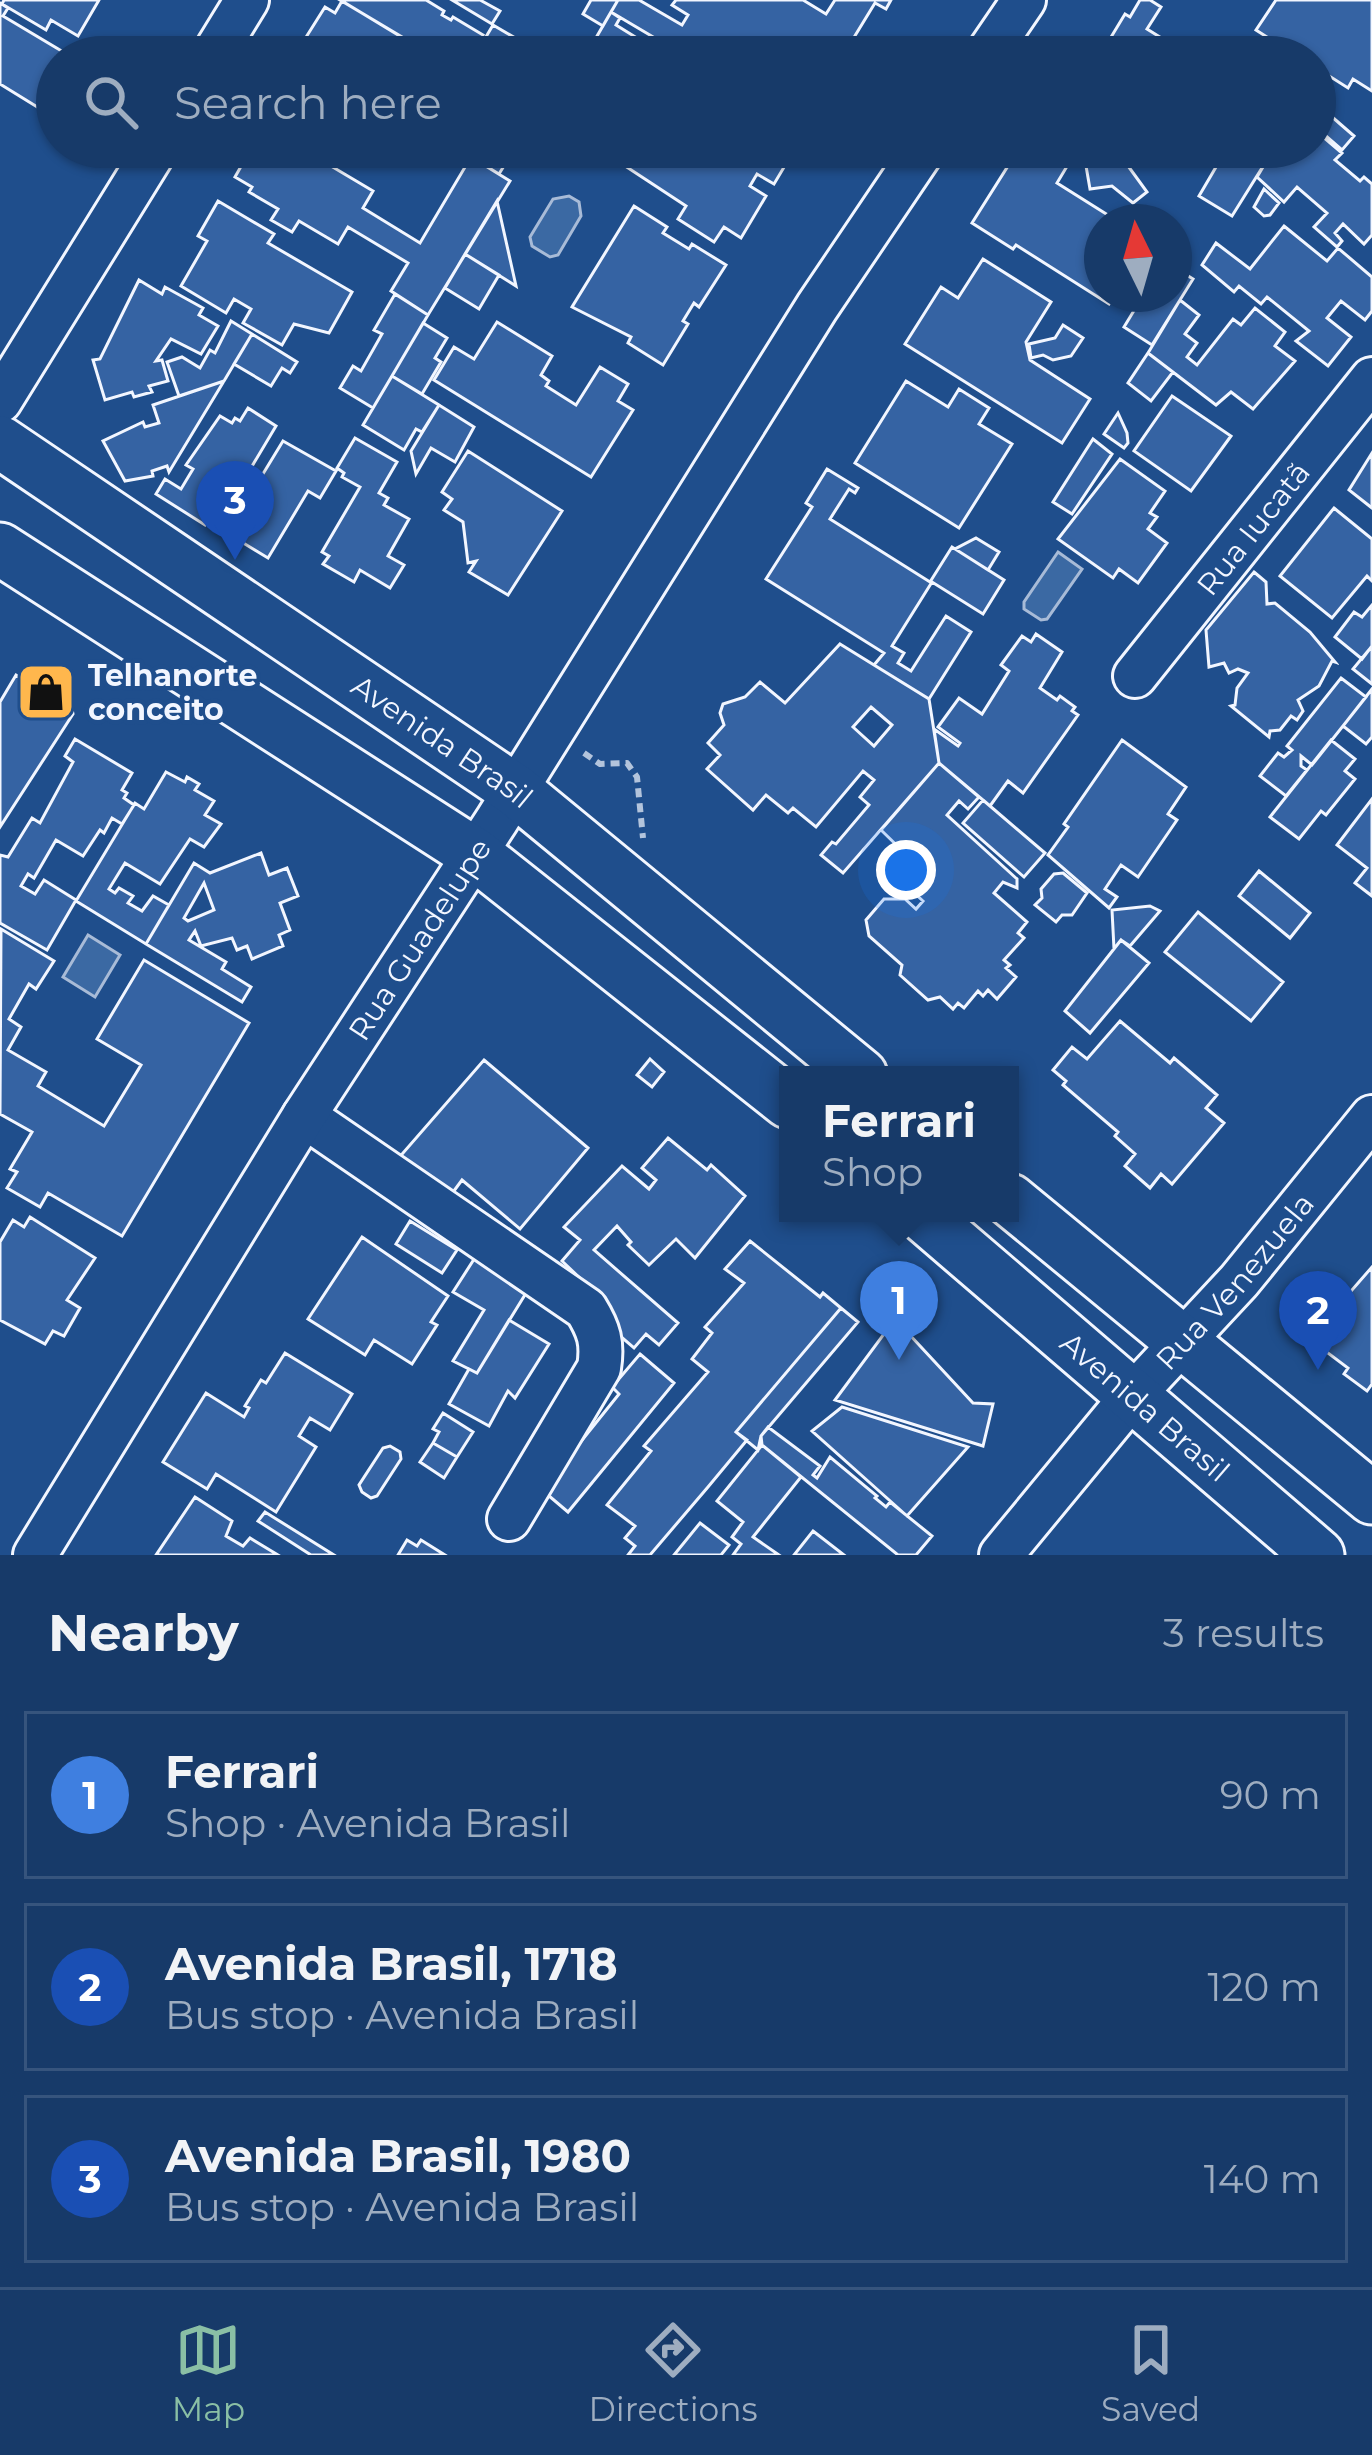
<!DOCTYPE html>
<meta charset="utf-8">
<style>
body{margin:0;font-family:Montserrat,sans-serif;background:#20416f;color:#f1f3f6}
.compass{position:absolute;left:1084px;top:204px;width:108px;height:108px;border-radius:50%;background:#173a69;box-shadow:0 3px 9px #0004;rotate:355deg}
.you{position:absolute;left:906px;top:870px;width:42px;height:42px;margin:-30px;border:9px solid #fff;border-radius:50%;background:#1a73e8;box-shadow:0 0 0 18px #1a73e833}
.badge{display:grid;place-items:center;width:78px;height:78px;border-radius:50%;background:#8abfa5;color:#fff;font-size:39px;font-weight:700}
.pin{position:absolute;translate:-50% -99px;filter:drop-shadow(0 3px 6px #0008)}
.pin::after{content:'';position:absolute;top:63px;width:42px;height:36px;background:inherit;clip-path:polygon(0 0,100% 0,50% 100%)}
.popup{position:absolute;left:779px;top:1066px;width:240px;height:156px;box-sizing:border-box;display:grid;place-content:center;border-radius:0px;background:#173a69;filter:drop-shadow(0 3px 9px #0005);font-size:39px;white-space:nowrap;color:#9eadc0}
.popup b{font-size:45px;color:#f1f3f6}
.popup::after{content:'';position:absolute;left:50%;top:100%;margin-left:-24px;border:24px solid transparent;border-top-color:#173a69}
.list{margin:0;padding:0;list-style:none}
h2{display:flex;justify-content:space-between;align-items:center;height:156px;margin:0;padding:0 48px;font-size:51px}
h2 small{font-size:39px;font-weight:400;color:#9eadc0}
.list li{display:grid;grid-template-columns:78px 1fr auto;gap:36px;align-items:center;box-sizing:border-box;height:168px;margin:0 24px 24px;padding:0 24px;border:3px solid #36547d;border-radius:0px}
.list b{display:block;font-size:45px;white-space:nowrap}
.list p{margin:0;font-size:39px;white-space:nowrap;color:#9eadc0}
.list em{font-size:39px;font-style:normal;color:#9eadc0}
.icon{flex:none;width:66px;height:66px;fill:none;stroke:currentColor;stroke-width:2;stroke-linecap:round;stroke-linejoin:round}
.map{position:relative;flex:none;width:1372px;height:1555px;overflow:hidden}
.search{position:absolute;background:#173a69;box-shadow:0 3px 9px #0004;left:36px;right:36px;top:36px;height:132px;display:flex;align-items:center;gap:30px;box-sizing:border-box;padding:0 42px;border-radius:66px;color:#9eadc0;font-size:45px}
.sheet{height:732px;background:#173a69}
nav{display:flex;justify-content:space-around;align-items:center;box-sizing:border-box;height:168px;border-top:3px solid #36547d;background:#173a69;font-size:33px;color:#9eadc0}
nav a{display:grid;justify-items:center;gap:6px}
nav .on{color:#8abfa5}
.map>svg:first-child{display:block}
.water{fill:#3b69a3;stroke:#a8bbd7;stroke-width:3}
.building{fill:#3563a3;stroke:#f2f6ff;stroke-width:3;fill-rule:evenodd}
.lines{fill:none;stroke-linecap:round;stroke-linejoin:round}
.minor-casing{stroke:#f2f6ff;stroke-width:48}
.major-casing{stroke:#f2f6ff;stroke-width:57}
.path{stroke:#b3c4dc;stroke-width:6;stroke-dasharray:9 6;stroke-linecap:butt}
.minor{stroke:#1f4e8c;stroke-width:42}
.major{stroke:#1f4e8c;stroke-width:51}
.labels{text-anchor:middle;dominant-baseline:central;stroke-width:9;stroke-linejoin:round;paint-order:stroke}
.street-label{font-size:30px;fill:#f2f6ff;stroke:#1f4e8c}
.poi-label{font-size:30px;font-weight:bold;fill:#f2f6ff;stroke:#1f4e8c;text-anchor:start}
</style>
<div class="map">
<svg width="1372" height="1555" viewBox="0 0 1372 1555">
<rect width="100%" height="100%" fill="#1f4e8c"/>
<path class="water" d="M 569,196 L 579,202 L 581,216 L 558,255 L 550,257 L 532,246 L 530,237 L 553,199 Z
M 1058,552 L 1082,569 L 1047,619 L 1041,620 L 1024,609 L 1024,602 Z
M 88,935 L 120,955 L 95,997 L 63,977 Z"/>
<path class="building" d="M 4,0 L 99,0 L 78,36 L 51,20 L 46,30 L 2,4 Z
M 340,0 L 426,0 L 444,11 L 442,15 L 451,20 L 453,17 L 483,35 L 470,57 L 457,57 L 440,47 L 434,56 Z
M 452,0 L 480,0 L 500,11 L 492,24 Z
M 591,0 L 618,0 L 603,26 L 583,14 Z
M 618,0 L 639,0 L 682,25 L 688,15 L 672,5 L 676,0 L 803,0 L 826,14 L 835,0 L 891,0 L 886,9 L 875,3 L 842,57 L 732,57 L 724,52 L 721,57 L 687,57 L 611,12 Z
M 1140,0 L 1150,0 L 1161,7 L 1147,29 L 1192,57 L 1099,57 L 1125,14 L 1130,17 Z
M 1276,0 L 1372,0 L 1372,91 L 1353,79 L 1348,88 L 1315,67 L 1315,57 L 1298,57 L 1256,30 Z
M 342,1 L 403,38 L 396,49 L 403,54 L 401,57 L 321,57 L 312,51 L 314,49 L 303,42 L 325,7 L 335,13 Z
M 0,3 L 8,8 L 3,16 L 70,56 L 76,47 L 93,57 L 57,57 L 57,124 L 45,116 L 47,113 L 0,84 Z
M 611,12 L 620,18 L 616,25 L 653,48 L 647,57 L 594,57 L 589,50 Z
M 493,25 L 548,57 L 498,57 L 480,47 Z
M 1331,116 L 1354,136 L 1342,150 L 1319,130 Z
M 1315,130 L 1342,153 L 1335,160 L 1360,181 L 1364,177 L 1372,184 L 1372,235 L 1364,244 L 1343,224 L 1335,233 L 1342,241 L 1337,247 L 1314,227 L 1327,213 L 1297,187 L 1284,202 L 1257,177 L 1275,147 L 1315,147 Z
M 252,147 L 299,147 L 373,191 L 363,208 L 420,243 L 471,157 L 510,181 L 428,315 L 391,291 L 408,263 L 348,227 L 338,244 L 299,221 L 292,232 L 271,220 L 278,209 L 249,192 L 252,187 L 235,177 Z
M 455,147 L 531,147 L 521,163 L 510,156 L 499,174 Z
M 619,147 L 796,147 L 774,184 L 757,174 L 750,186 L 766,196 L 741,238 L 724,227 L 714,242 L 678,219 L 686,206 L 613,158 Z
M 1020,147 L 1078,148 L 1057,183 L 1119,222 L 1102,222 L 1102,294 L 1115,294 L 1109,304 L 1016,245 L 1013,249 L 972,223 Z
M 1229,147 L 1275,147 L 1232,216 L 1199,196 L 1219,162 L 1222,164 Z
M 1123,159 L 1147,192 L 1133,203 L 1112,186 L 1090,189 L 1086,166 Z
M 1264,189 L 1279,203 L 1270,215 L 1264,216 L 1254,207 Z
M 218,201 L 274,234 L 268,243 L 352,292 L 329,333 L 294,324 L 282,345 L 243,323 L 251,309 L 234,299 L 226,313 L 181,286 L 207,241 L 198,236 Z
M 497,201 L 516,286 L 465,254 Z
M 634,206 L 667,227 L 663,233 L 689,249 L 692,244 L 726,265 L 699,307 L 694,303 L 683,321 L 688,324 L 663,365 L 628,343 L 631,337 L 572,307 Z
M 1284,226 L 1327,261 L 1338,248 L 1372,277 L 1372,311 L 1365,320 L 1341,301 L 1327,318 L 1351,337 L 1328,366 L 1296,341 L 1309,331 L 1267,297 L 1261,304 L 1239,286 L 1234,292 L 1202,265 L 1216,243 L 1250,269 Z
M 465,254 L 499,275 L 479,309 L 445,288 Z
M 983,259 L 1051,302 L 1026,342 L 1030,360 L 1090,399 L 1062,443 L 905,344 L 941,287 L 958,298 Z
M 1174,267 L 1193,279 L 1152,345 L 1124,327 L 1138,304 L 1122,294 L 1174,294 Z
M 139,280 L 162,294 L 165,287 L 203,308 L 199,315 L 218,326 L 201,354 L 171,339 L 156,361 L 162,360 L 168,381 L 149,386 L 152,392 L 134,397 L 132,392 L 105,400 L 93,360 L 100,359 Z
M 395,294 L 428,315 L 373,408 L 340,388 L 353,366 L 361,371 L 382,334 L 374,330 Z
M 1180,300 L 1199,315 L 1185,334 L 1197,343 L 1187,357 L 1197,365 L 1233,319 L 1241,325 L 1255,308 L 1285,332 L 1275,346 L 1295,361 L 1253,409 L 1231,392 L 1216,405 L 1148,353 Z
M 231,321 L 252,334 L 224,381 L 179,396 L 167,362 L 182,357 L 200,368 L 210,350 L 215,353 Z
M 497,322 L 552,356 L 541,375 L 549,381 L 546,386 L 576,405 L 600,367 L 628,384 L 618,401 L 633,410 L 591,477 L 434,380 L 454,347 L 474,359 Z
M 423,323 L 447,338 L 435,358 L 441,362 L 422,394 L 392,376 Z
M 1063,325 L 1083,338 L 1071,356 L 1053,360 L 1043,355 L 1031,358 L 1029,344 L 1055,338 Z
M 252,334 L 297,362 L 290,373 L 282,368 L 271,386 L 234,364 Z
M 1148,353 L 1173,372 L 1151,401 L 1128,383 Z
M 392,376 L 439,405 L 422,432 L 416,429 L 404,450 L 363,425 Z
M 224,381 L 169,472 L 167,466 L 152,471 L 153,476 L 125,481 L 103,441 L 143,422 L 145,427 L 159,423 L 153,405 Z
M 906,381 L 948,407 L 959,389 L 989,408 L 979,424 L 1012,444 L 959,528 L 855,463 Z
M 1172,396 L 1231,436 L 1191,491 L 1134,451 Z
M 439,405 L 474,427 L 455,462 L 431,448 L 416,474 L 411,451 Z
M 248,408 L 276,426 L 224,513 L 216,507 L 205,525 L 156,494 L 165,479 L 181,489 L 193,469 L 186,465 L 220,416 L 232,423 L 235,418 L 240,421 Z
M 1118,413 L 1127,433 L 1128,443 L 1124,448 L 1104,434 Z
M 355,438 L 397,462 L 379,493 L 388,498 L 384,505 L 409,519 L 388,556 L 404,565 L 390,588 L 360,570 L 354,582 L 323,564 L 329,556 L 322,552 L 360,487 L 342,477 L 344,473 L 337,468 Z
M 1093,439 L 1112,454 L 1072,514 L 1053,502 Z
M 283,441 L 336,471 L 320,498 L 308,491 L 268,558 L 227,533 Z
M 468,451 L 562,511 L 508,595 L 469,572 L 476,561 L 468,563 L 463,522 L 444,510 L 452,499 L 442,492 Z
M 1372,453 L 1372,508 L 1349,490 Z
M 1120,459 L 1165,491 L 1150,513 L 1157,517 L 1148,529 L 1167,543 L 1138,583 L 1119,569 L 1113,578 L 1058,539 Z
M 827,469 L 858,488 L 855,493 L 849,489 L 830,519 L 930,582 L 952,547 L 1004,580 L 983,614 L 932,582 L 892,646 L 904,653 L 898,663 L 911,671 L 946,616 L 971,632 L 929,699 L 874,665 L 884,653 L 766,579 L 812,507 L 806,503 Z
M 1334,508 L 1372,539 L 1372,581 L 1367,576 L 1332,618 L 1280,576 Z
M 976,538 L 999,552 L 988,570 L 955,549 Z
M 1254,572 L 1266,582 L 1267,604 L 1275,603 L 1310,632 L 1335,662 L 1332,661 L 1319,686 L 1298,700 L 1303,711 L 1297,720 L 1291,716 L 1280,730 L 1270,731 L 1269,737 L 1231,706 L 1235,705 L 1237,688 L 1248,673 L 1238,669 L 1229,673 L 1224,663 L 1209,667 L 1206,630 Z
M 1372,605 L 1372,646 L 1362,659 L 1335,637 L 1354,612 L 1362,617 Z
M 1036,634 L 1062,652 L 1040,688 L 1057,700 L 1060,696 L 1075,707 L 1072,711 L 1078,715 L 1023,793 L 1008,781 L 990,806 L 939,763 L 934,729 L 958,746 L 960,743 L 938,727 L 959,698 L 982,714 L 1009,671 L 1001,665 L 1022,636 L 1031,642 Z
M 840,644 L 929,699 L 939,763 L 843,873 L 821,855 L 832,842 L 836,844 L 869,805 L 860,797 L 874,780 L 863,771 L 816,827 L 793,808 L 788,813 L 766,795 L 753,810 L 707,769 L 720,755 L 708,743 L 724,725 L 720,713 L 723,704 L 745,697 L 760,682 L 785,703 ZM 871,707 L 892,725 L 874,746 L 853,727 Z
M 1372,646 L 1372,684 L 1353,669 Z
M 16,675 L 72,709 L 73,714 L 0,827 L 0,702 Z
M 1341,678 L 1366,697 L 1312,765 L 1301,756 L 1301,766 L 1307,770 L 1286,796 L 1260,776 L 1278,753 L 1284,757 L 1292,750 L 1287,746 Z
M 1372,689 L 1372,737 L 1366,744 L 1343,726 Z
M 75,739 L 132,773 L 122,790 L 127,793 L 124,798 L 134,805 L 122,824 L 112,818 L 104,833 L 100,830 L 83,856 L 56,840 L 34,878 L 28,874 L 21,886 L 35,894 L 44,880 L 76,900 L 47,950 L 0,923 L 0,855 L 8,857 L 32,818 L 40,823 L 73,762 L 65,756 Z
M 1122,740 L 1186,787 L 1168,814 L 1177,820 L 1138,877 L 1121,865 L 1105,889 L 1117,897 L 1109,908 L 1048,855 L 1068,827 L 1064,824 Z
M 1331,740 L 1355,759 L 1345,771 L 1355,779 L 1326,815 L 1321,811 L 1299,839 L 1270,817 Z
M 939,763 L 979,797 L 968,809 L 959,801 L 947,815 L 1017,879 L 1017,888 L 1003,882 L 994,893 L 1027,922 L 1018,933 L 1024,938 L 1004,960 L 1010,965 L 1006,968 L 1016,977 L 997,999 L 988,990 L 983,996 L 978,991 L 964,1008 L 958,1003 L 953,1009 L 940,997 L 928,1000 L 900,975 L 902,965 L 869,936 L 866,920 L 884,899 L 905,899 L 916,909 L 923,901 L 910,889 L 909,878 L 919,867 L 881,830 Z
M 166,772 L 185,782 L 187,777 L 199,784 L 195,790 L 214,801 L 205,815 L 221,824 L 204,847 L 190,839 L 160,884 L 125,863 L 109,889 L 115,893 L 119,888 L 133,896 L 128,903 L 142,911 L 153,896 L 169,905 L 146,944 L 76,901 L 135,803 L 144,809 Z
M 1372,799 L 1372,896 L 1355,883 L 1367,868 L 1337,845 Z
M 983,800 L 1045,853 L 1024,877 L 963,823 Z
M 261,853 L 269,875 L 287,868 L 298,896 L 280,903 L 290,930 L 279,935 L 283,946 L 252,959 L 247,946 L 237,950 L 232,938 L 201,946 L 195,931 L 189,940 L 226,962 L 222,969 L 251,987 L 242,1002 L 146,944 L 194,863 L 210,873 ZM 204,883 L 214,910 L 188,921 L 184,918 Z
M 1259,871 L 1310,913 L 1290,938 L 1239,896 Z
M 1063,873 L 1087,893 L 1072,915 L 1062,915 L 1056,922 L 1035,905 L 1042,898 L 1041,889 L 1054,874 Z
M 1150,906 L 1160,911 L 1130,946 L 1121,940 L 1114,949 L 1112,910 Z
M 1198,912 L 1283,982 L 1251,1021 L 1165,952 Z
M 1,929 L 54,961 L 36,989 L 29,984 L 9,1019 L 21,1027 L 8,1050 L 46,1072 L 38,1086 L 104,1126 L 141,1065 L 97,1039 L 144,960 L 249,1023 L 122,1236 L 48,1193 L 40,1207 L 7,1188 L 17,1172 L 10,1169 L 32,1132 L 0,1114 Z
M 1121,940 L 1149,963 L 1090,1033 L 1065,1011 Z
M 1120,1021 L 1170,1063 L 1174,1058 L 1217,1095 L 1206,1108 L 1224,1123 L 1172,1184 L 1161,1174 L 1150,1188 L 1125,1166 L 1135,1154 L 1115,1136 L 1118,1132 L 1063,1085 L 1066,1081 L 1053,1070 L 1072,1047 L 1087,1059 Z
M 650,1059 L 664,1072 L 652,1087 L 637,1075 Z
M 484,1060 L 588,1148 L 520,1229 L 462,1180 L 445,1203 L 396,1161 Z
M 668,1138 L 707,1170 L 711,1165 L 745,1196 L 695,1258 L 676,1239 L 649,1265 L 628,1245 L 631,1242 L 617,1226 L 594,1250 L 678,1323 L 659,1345 L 646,1334 L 634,1348 L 598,1317 L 608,1305 L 562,1261 L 580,1240 L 564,1227 L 622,1166 L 649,1189 L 656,1180 L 642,1168 Z
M 30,1217 L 95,1258 L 67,1300 L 80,1308 L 64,1336 L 53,1331 L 45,1344 L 0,1320 L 0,1242 L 13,1220 L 24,1227 Z
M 410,1221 L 457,1250 L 442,1273 L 396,1244 Z
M 362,1237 L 448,1296 L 431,1322 L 437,1325 L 412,1364 L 374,1340 L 365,1355 L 308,1319 Z
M 750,1241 L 820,1297 L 823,1293 L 841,1308 L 736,1432 L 747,1440 L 708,1487 L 650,1555 L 628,1555 L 635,1546 L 625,1538 L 635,1526 L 607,1505 L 651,1451 L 644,1446 L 708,1372 L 692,1359 L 712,1333 L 705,1327 L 744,1283 L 725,1269 Z
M 478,1253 L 531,1285 L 477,1373 L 453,1361 L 484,1310 L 453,1292 Z
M 1372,1267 L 1372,1384 L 1367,1391 L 1344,1374 L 1348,1368 L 1312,1341 L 1324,1327 L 1311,1317 L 1328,1296 L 1339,1305 Z
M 841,1308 L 858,1322 L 761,1436 L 758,1450 L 736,1432 Z
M 895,1319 L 973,1403 L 993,1404 L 983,1446 L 835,1400 Z
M 509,1320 L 549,1344 L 515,1398 L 508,1391 L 489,1426 L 449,1404 L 469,1369 L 477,1373 Z
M 285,1353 L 352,1394 L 330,1430 L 310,1418 L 299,1436 L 316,1447 L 276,1512 L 216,1474 L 207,1489 L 163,1462 L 206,1393 L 244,1417 L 249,1408 L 245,1406 L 261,1380 L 266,1383 Z
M 640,1354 L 674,1383 L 568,1512 L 542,1490 L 619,1394 L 612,1387 Z
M 842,1407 L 968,1447 L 907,1516 L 812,1431 Z
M 443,1413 L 473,1432 L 457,1457 L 433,1443 L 439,1432 L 433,1429 Z
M 768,1427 L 820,1466 L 813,1475 L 817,1478 L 830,1457 L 877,1496 L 875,1498 L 886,1507 L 890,1502 L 932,1536 L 916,1555 L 898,1555 L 762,1445 L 761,1436 Z
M 433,1443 L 457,1457 L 444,1478 L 420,1462 Z
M 762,1445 L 801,1477 L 753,1537 L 779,1555 L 733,1555 L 741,1544 L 732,1537 L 743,1522 L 717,1501 Z
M 390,1446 L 400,1452 L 401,1459 L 377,1496 L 371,1498 L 362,1492 L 359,1485 L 383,1448 Z
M 195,1497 L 232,1521 L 226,1536 L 243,1546 L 250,1538 L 278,1555 L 156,1555 Z
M 265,1512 L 334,1555 L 311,1555 L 258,1521 Z
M 700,1523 L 729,1545 L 721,1555 L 674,1555 Z
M 813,1531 L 844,1555 L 794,1555 Z
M 407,1540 L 417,1546 L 421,1540 L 445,1555 L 398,1555 Z"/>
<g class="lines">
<g class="minor-casing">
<g id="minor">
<path d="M 212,57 L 247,0"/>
<path d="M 985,57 L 1024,0"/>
<path d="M 0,401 L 157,147"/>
<path id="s1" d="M 1135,676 L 1372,379"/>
<path d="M 304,1116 L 586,1309 C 599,1330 603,1343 599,1368 L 509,1519"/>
<path id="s2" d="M 35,1555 L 304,1116 L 497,820 L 817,307 L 925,147"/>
<path id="s3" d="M 1001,1555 L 1133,1395 L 1239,1281 L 1372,1117"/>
</g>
</g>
<g class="major-casing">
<g id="major">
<path id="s4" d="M 0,442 L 515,790 L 861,1075"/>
<path d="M 0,549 L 475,854 L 788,1102"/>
<path d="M 1010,1200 L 1372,1498"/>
<path id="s5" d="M 920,1213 L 1318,1555"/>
</g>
</g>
<path class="path" d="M 584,753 L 600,764 L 627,763 L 637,777 L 643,838"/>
<use href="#minor" class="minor"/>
<use href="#major" class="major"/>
</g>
<defs>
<g id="shop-square" transform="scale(3)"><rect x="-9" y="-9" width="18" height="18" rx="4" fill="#ffb74d" stroke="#1f4e8c"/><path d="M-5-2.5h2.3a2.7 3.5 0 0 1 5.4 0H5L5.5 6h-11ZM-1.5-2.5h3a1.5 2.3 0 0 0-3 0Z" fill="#111"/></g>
</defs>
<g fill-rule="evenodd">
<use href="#shop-square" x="46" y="692"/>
</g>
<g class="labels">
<g class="street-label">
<text stroke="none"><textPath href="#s1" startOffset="189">Rua Iucatã</textPath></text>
<text stroke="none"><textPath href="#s4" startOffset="534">Avenida Brasil</textPath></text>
<text stroke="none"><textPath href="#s2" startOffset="726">Rua Guadelupe</textPath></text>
<text stroke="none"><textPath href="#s3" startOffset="360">Rua Venezuela</textPath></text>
<text stroke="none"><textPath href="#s5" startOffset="297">Avenida Brasil</textPath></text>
</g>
<g class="poi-label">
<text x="88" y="675">Telhanorte<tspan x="88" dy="34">conceito</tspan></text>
</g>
</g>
</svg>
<svg class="compass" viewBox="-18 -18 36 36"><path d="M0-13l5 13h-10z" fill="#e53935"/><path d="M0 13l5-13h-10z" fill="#9eadc0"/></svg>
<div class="you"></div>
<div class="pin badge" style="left:899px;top:1360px;background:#3f7fe0">1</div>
<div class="popup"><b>Ferrari</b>Shop</div>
<div class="pin badge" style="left:1318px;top:1370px;background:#1a4fb4">2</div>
<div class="pin badge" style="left:235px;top:560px;background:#1a4fb4">3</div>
<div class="search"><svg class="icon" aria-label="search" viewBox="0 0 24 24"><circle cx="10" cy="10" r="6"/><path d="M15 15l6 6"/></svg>Search here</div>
</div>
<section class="sheet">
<h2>Nearby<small>3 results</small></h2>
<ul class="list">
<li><span class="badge" style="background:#3f7fe0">1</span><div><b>Ferrari</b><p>Shop · Avenida Brasil</p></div><em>90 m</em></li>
<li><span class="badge" style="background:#1a4fb4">2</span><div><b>Avenida Brasil, 1718</b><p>Bus stop · Avenida Brasil</p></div><em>120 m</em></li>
<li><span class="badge" style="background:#1a4fb4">3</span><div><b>Avenida Brasil, 1980</b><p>Bus stop · Avenida Brasil</p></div><em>140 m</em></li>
</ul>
</section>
<nav>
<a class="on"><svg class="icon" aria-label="map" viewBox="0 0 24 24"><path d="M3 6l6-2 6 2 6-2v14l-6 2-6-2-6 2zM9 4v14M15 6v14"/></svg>Map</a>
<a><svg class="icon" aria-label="directions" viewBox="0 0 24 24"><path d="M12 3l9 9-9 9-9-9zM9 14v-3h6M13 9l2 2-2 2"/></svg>Directions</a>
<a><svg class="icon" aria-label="saved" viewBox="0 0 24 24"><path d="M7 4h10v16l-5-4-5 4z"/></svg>Saved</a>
</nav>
